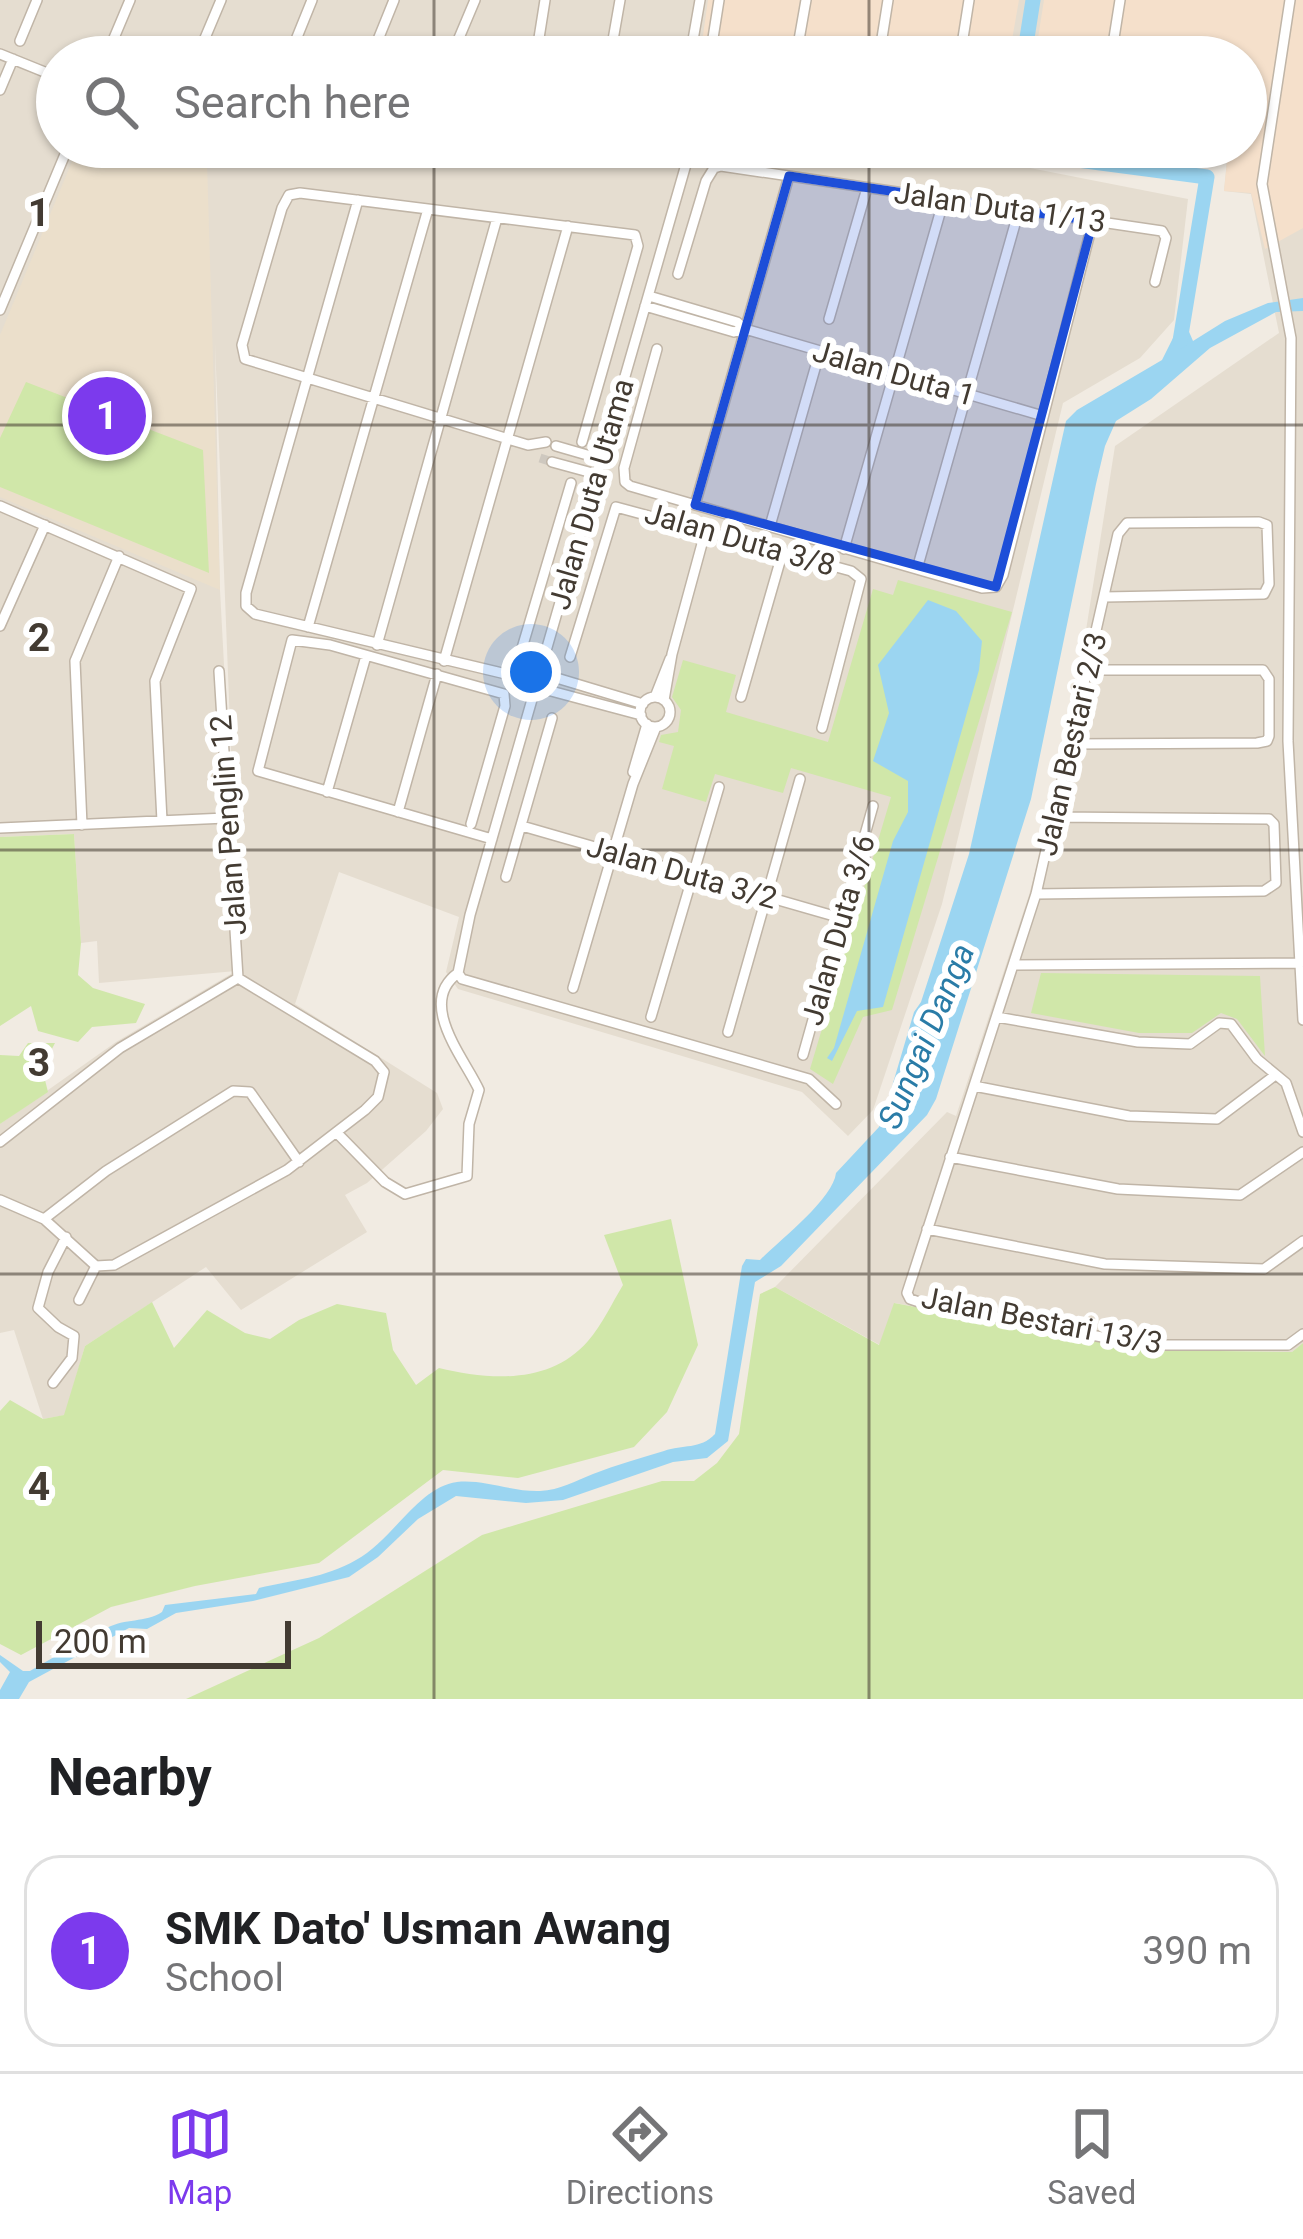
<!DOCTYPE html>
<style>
body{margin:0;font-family:Roboto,sans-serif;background:#f6f6f6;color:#202124}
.scale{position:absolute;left:36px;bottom:30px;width:255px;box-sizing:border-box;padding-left:12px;border:6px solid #433b32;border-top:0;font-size:33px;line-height:42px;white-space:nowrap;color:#433b32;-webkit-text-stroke:9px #fff;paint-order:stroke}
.you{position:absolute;left:531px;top:672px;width:42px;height:42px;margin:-30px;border:9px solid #fff;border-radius:50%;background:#1a73e8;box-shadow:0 0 0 18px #1a73e833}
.badge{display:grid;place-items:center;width:78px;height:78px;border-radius:50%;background:#7c3aed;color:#fff;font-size:39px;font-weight:700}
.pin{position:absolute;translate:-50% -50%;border:6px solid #fff;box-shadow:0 3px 12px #0006}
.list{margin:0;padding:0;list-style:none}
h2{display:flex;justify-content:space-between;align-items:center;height:156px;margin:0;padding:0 48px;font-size:51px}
h2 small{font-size:39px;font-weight:400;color:#757577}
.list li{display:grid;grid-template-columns:78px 1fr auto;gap:36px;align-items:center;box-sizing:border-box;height:192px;margin:0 24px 24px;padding:0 24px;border:3px solid #e0e0e0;border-radius:36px}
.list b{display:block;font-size:45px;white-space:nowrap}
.list p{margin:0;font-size:39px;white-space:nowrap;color:#757577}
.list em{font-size:39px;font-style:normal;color:#757577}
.icon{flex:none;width:66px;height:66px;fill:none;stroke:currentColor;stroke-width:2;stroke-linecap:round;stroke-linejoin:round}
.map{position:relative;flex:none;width:1303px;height:1699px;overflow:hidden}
.search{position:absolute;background:#fff;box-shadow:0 3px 9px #0004;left:36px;right:36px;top:36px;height:132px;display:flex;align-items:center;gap:30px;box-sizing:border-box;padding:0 42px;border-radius:66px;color:#757577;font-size:45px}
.sheet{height:372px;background:#fff}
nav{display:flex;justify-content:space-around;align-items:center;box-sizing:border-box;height:168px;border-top:3px solid #e0e0e0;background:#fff;font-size:33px;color:#757577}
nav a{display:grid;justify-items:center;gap:6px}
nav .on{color:#7c3aed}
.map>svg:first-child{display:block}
.residential{fill:#e5ddd0;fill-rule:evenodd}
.commercial{fill:#f5e0cb}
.education{fill:#ebdfcb}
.green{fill:#d0e7a9}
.water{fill:#9bd5f1}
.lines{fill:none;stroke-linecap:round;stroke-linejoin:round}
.river{stroke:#9bd5f1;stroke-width:15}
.street-tunnel{stroke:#cec8bf;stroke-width:9;stroke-dasharray:9 4.5;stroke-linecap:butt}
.street-casing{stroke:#c0b5a7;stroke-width:12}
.street{stroke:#fff;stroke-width:9}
.marked{fill:#1d4ed8;fill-opacity:0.2;stroke:#1d4ed8;stroke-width:9;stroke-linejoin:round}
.grid{fill:none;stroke:#433b32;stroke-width:3;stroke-opacity:0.55}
.labels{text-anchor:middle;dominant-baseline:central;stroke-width:12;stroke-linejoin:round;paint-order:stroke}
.street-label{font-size:30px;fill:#433b32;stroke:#fff}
.water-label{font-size:33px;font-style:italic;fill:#2a7ca7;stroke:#fff}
.grid-label{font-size:39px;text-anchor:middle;font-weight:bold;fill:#433b32;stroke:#fff;stroke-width:12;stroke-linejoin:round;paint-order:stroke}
</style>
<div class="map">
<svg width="1303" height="1699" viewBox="0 0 1303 1699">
<rect width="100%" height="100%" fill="#f1ebe2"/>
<path class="residential" d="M 0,0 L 1303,0 L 1303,1343 L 1292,1352 L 1147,1350 L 895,1303 L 880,1345 L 775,1287 L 947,1112 L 956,1116 L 1029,895 L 1067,751 L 1115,446 L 1279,333 L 1251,194 L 1224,191 L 1227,161 L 1132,147 L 1246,147 L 1246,57 L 57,57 L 57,147 L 1016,147 L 994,161 L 1188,199 L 1174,320 L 1140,358 L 1063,403 L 942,904 L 873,1110 L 848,1136 L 802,1092 L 458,989 L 446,972 L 459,917 L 339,872 L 295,1004 L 437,1093 L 443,1109 L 426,1131 L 367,1183 L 345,1195 L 367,1232 L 241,1310 L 206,1267 L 85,1346 L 65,1415 L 43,1419 L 14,1330 L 0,1333 L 0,1124 L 116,1042 L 236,971 L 99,983 L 97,941 L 81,943 L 74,834 L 0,837 ZM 215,344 L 235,851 L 234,852 L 220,590 Z"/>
<path class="commercial" d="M 708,0 L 1019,0 L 1009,57 L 700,57 Z
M 1044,0 L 1303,0 L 1303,228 L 1265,249 L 1251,193 L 1224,191 L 1227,161 L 1132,147 L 1246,147 L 1246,57 L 1035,57 Z"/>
<path class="education" d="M 78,147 L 178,147 L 207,162 L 220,590 L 0,497 L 0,335 Z"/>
<path class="green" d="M 26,382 L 203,450 L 209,573 L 0,487 L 0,438 Z
M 898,580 L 1012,612 L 892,1010 L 863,1017 L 833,1084 L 810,1069 L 891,797 L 791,768 L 783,793 L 715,774 L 706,802 L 662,789 L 674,746 L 659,742 L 661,735 L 678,732 L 681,710 L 672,697 L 683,660 L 736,675 L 726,712 L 828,742 L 873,589 L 893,595 Z
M 74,834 L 81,943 L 78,975 L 93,988 L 145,1004 L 136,1023 L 92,1027 L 78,1042 L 38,1031 L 31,1006 L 0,1026 L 0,837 Z
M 1041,973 L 1260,976 L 1265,1056 L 1237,1019 L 1221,1013 L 1192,1033 L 1139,1033 L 1031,1013 Z
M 28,1043 L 55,1043 L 42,1068 L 48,1092 L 0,1124 L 0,1055 L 19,1056 Z
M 671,1219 L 698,1345 L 667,1412 L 634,1447 L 518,1478 L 443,1470 L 319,1563 L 195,1586 L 111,1607 L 21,1655 L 0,1644 L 0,1411 L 10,1400 L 43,1419 L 64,1415 L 85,1346 L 152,1302 L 174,1348 L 207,1310 L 245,1333 L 270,1339 L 299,1320 L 337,1304 L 386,1313 L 393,1350 L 416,1385 L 439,1368 C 489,1380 550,1385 588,1341 C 602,1325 612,1303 623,1285 L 604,1235 Z
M 775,1287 L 879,1345 L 894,1303 L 1147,1350 L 1292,1352 L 1303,1343 L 1303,1699 L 186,1699 L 319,1638 L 482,1535 L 662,1481 L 694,1481 L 717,1463 L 739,1434 L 760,1294 Z"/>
<path class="water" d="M 1303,298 L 1303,311 L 1276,312 L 1210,348 L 1151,399 L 1116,421 L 1105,446 L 1096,484 L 1031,799 L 936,1099 L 927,1115 L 781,1266 L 755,1282 L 728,1441 L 707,1458 L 673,1462 L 563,1500 L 526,1503 L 456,1496 L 418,1519 L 378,1557 L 349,1577 L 253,1601 L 176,1613 L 147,1629 L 129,1628 L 29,1682 L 19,1699 L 0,1699 L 0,1690 L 10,1672 L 0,1662 L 0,1655 L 23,1671 L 30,1671 C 56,1656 81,1641 107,1628 C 125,1618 145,1623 162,1612 L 165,1605 L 256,1594 L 259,1588 C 293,1580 325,1578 356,1560 C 392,1541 418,1487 457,1482 C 483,1479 513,1492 540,1491 C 560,1490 575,1481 593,1474 C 616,1465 641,1458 664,1451 C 683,1444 700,1450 715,1434 L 742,1266 L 746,1259 L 760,1260 C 780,1240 833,1199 836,1173 L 879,1127 L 883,1117 L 914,1012 L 921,1002 L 969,854 L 1066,421 L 1077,410 L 1162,360 L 1179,326 L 1187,327 L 1193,341 L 1225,321 L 1268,303 Z
M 928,600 L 956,611 L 982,641 L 979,670 L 883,1007 L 857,1011 L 832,1061 L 827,1058 L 834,1048 L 893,841 L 908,812 L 908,781 L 873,761 L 889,713 L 878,665 Z"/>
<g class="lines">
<path class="river" d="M 1024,57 L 1033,0
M 1010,147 L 1009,151 L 1207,177 L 1180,341"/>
<path class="street-tunnel" d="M 540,458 L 552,462"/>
<g class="street-casing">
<path id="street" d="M 1290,0 L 1262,184 L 1291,338 L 1288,741 L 1303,1020
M 20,41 L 37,0
M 478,51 L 525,57
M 0,54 L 57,77
M 106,57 L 130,0
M 197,57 L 221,0
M 289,57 L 312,0
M 371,57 L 394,0
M 451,57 L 475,0
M 536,57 L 545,0
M 610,57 L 620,0
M 690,57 L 700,0
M 710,57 L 719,0
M 796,57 L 806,0
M 879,57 L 888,0
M 960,57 L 969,0
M 1111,57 L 1120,0
M 0,90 L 13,59
M 202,147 L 206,149
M 630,147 L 666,151 L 671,147
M 691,147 L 470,915 L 458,973 L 462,979 L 809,1079 L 836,1104
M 358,200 L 246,593 L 246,606 L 255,614 L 510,675 L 517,665 L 571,483
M 678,274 L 706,181 L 714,168 L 721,166 L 1162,231 L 1166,238 L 1155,282
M 649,296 L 737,322 L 745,329 L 1043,416
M 645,306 L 734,332 L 745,329
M 0,310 L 68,147
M 829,319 L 867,188
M 657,349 L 624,468 L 625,482 L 630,486 L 982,588 L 996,587 L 1003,575 L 1093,221
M 546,442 L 528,445 L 245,359 L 242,345 L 282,208 L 289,195 L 300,193 L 635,235 L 638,246 L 582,442
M 556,446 L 601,459
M 552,462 L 596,474
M 695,505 L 789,176
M 0,506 L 191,589 L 155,681 L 162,821
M 770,526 L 820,351
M 844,549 L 944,199
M 917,569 L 1019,210
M 1104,597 L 1264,594 L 1269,584 L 1267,525 L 1259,522 L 1127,523 L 1118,534 L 1036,894 L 907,1293 L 910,1299 L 925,1304 L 1145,1345 L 1288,1345 L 1303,1334
M 0,626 L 45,525
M 308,627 L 428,209
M 377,645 L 497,218
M 570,657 L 616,507 L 851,571 L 861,579 L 822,728
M 444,661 L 568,226
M 219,671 L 238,978
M 540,673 L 643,704
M 536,687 L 641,715
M 655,697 L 670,659
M 741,697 L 783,551
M640 712a15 15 0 1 1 30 0a15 15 0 1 1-30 0Z
M 664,700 L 672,654 L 706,529
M 1073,744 L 1257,743 L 1267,741 L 1269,736 L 1269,679 L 1263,670 L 1089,670
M 633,772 L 647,724
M 327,792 L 366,656
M 398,812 L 437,674
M 471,824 L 505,706 L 504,694 L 330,645 L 292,640 L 258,771 L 492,839
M 82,825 L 75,661 L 119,556
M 522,826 L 841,918
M 0,828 L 226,818
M 506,877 L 552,718
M 1036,894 L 1264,891 L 1276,883 L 1274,824 L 1269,819 L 1057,817
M 1013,965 L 1300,963
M 573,988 L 633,784 L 656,727
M 651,1017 L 719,787
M 997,1017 L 1138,1042 L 1190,1044 L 1219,1023 L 1231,1024 L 1257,1059 L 1286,1083 L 1303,1132
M 728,1032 L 800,779
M 803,1055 L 873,806
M 974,1086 L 1129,1116 L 1217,1119 L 1274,1076
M 337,1133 L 385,1182 L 405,1194 L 467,1176 L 469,1124 L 479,1090 C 465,1059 416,1003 458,973
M 0,1142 L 120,1048 L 238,978
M 950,1157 L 1118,1189 L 1240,1195 L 1303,1152
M 0,1200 L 44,1219 L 106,1171 L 233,1091 L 250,1092 L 299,1162
M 44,1219 L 96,1266 L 114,1265 L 287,1170 L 365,1110 L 378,1097 L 384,1072 L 375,1061 L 238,978
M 927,1229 L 1105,1264 L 1264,1269 L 1303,1241
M 79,1300 L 96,1266
M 53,1383 L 72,1358 L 74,1336 L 58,1327 L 38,1308 L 48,1272 L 66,1237"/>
</g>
<use href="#street" class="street"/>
</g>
<path class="marked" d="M 789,176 L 1093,221 L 996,587 L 695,505 Z"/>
<path class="grid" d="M 434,0 L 434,57M 869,0 L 869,57M 434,147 L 434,1699M 869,147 L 869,1699M 0,425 L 1303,425M 0,850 L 1303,850M 0,1274 L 1303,1274"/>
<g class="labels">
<g class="street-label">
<text transform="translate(1000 207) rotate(8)">Jalan Duta 1/13</text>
<text transform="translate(894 373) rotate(16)">Jalan Duta 1</text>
<text transform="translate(591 494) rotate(-74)">Jalan Duta Utama</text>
<text transform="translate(740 539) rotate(16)">Jalan Duta 3/8</text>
<text transform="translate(1071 744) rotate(-77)">Jalan Bestari 2/3</text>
<text transform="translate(228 825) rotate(-94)">Jalan Penglin 12</text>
<text transform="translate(682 872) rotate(16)">Jalan Duta 3/2</text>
<text transform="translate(838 930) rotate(-74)">Jalan Duta 3/6</text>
<text transform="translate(1042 1320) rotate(11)">Jalan Bestari 13/3</text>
</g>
<g class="water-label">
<text transform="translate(926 1036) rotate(-67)">Sungai Danga</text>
</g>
</g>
<g class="grid-label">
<text x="39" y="226">1</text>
<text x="39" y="651">2</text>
<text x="39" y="1076">3</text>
<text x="39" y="1500">4</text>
</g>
</svg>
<div class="scale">200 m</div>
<div class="you"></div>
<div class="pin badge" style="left:107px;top:416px">1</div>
<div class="search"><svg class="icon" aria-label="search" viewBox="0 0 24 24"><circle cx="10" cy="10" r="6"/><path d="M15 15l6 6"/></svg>Search here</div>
</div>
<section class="sheet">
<h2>Nearby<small></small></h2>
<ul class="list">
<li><span class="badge">1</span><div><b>SMK Dato' Usman Awang</b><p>School</p></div><em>390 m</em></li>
</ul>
</section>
<nav>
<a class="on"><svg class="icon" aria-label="map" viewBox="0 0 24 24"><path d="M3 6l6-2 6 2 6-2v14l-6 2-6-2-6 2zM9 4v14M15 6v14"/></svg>Map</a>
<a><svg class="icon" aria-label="directions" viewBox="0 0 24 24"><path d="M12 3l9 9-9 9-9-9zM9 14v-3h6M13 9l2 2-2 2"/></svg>Directions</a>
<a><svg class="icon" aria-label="saved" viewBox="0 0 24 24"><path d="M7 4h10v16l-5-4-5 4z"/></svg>Saved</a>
</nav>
